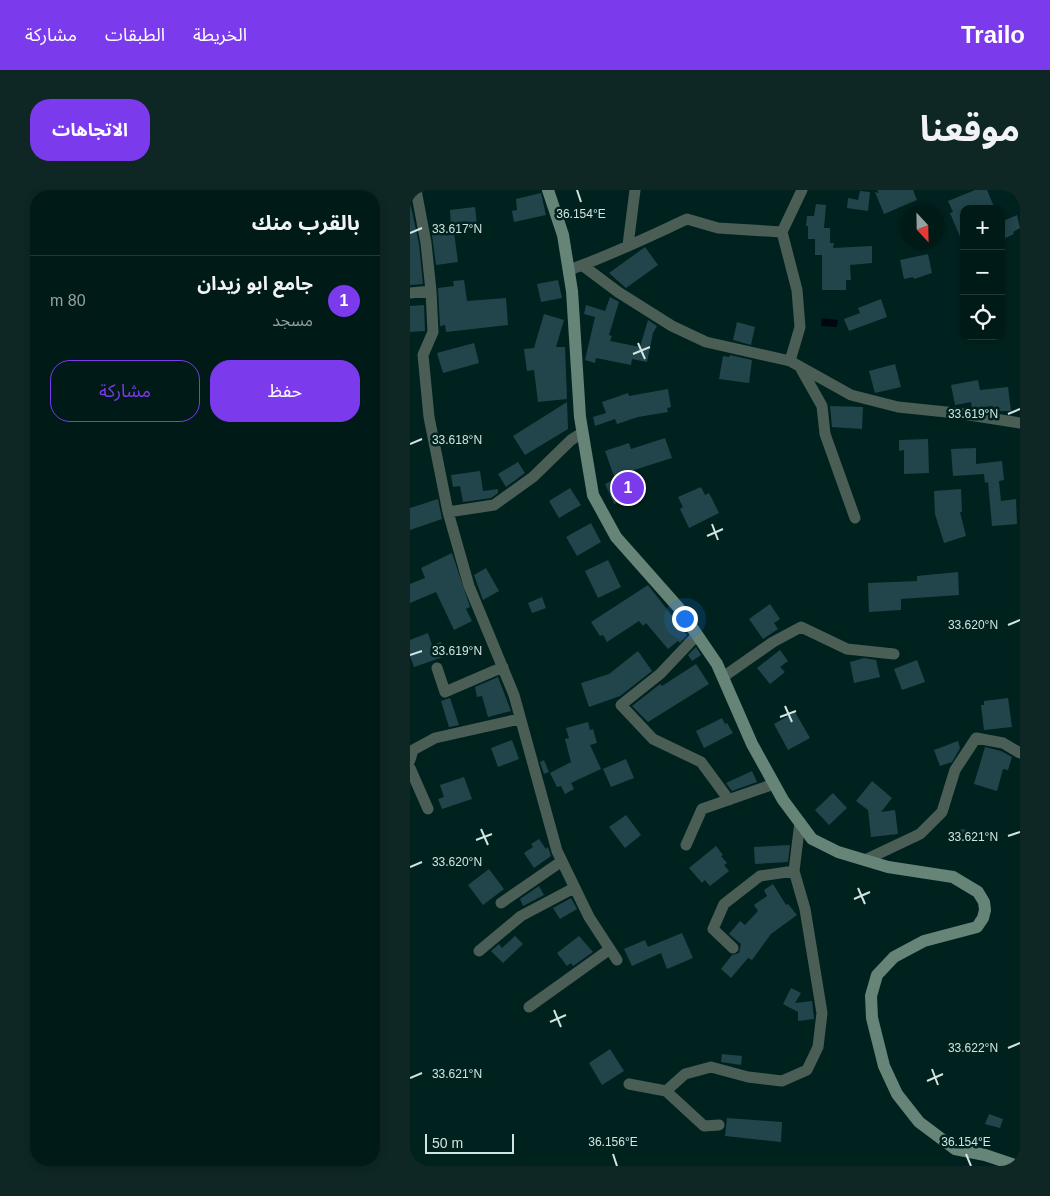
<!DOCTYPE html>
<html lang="ar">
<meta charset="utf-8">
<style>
body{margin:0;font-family:Arial,"Noto Sans Arabic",sans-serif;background:#0e2724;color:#f1f3f6;direction:rtl}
.controls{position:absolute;right:15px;top:15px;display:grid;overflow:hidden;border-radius:10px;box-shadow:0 2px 8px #0003}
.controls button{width:45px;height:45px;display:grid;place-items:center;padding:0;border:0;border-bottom:1px solid #223836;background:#001a17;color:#f1f3f6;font:25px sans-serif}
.compass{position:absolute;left:490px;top:15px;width:45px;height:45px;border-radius:50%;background:#001a17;box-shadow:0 2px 8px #0003;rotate:158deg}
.scale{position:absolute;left:15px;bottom:12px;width:89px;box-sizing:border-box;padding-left:5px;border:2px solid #d1e4e2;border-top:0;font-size:14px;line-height:18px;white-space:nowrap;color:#d1e4e2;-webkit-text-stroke:4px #00221f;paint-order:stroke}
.you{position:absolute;left:274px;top:428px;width:18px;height:18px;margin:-12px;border:4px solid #fff;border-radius:50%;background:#1a73e8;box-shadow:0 0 0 8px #1a73e833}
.badge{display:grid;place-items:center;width:32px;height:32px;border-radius:50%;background:#7c3aed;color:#fff;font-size:16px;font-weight:700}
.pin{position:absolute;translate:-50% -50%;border:2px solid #fff;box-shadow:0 1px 5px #0006}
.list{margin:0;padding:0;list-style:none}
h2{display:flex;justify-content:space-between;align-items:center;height:65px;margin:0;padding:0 20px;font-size:21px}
h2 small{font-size:16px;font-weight:400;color:#95a1a1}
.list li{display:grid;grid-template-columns:32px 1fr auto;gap:15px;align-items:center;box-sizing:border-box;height:90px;padding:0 20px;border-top:1px solid #223836}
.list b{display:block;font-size:19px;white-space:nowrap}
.list p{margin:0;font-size:16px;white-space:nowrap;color:#95a1a1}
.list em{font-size:16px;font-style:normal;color:#95a1a1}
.actions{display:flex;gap:10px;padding:15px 20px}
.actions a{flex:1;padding:11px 0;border:1px solid #7c3aed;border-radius:20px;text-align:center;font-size:18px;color:#7c3aed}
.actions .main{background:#7c3aed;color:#fff}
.icon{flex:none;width:28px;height:28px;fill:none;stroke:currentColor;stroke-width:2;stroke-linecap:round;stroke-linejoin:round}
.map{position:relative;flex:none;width:610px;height:976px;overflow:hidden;direction:ltr;border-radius:20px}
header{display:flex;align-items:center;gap:30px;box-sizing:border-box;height:70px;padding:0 25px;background:#7c3aed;color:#fff}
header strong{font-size:24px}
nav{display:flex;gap:28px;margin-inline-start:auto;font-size:18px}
.intro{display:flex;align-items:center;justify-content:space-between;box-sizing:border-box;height:120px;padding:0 30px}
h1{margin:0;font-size:35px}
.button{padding:12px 22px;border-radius:20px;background:#7c3aed;color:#fff;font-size:18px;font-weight:700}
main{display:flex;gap:30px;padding:0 30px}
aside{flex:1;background:#001a17;border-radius:20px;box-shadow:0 2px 8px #0003}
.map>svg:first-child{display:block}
.water{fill:#000710}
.building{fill:#21454b}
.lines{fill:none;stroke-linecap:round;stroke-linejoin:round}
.street{stroke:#4b5e56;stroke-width:11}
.secondary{stroke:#668477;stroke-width:12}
.ticks{fill:none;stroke:#d1e4e2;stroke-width:2}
.ticks-label{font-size:12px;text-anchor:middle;fill:#d1e4e2;stroke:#00221f;stroke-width:5;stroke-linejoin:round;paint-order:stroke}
</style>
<header>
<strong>Trailo</strong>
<nav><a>الخريطة</a><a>الطبقات</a><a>مشاركة</a></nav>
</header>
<div class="intro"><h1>موقعنا</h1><a class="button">الاتجاهات</a></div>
<main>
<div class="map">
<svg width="610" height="976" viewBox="0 0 610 976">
<rect width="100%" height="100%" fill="#00221f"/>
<path class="water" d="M 412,128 L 428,130 L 427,137 L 411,136 Z"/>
<path class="building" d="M 467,0 L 503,0 L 507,10 L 474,24 L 465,2 L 469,3 Z
M 565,0 L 577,0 L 585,19 L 554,19 L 554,56 L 540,23 L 543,22 L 538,11 Z
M 450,1 L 460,2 L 458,21 L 437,18 L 438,8 L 448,10 Z
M 131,3 L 136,25 L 104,32 L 102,21 L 107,20 L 106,9 Z
M 0,12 L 9,54 L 13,94 L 0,95 Z
M 406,14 L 416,15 L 414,38 L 420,38 L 420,53 L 424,53 L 423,58 L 462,56 L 462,73 L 440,75 L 441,90 L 436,90 L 436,100 L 412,100 L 412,65 L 405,65 L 405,49 L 398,49 L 398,36 L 396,36 L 397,26 L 404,26 Z
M 65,17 L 67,35 L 41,38 L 40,20 Z
M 607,25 L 610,38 L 603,42 L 604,44 L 591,50 L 591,32 Z
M 44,42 L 48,72 L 26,75 L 22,45 Z
M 235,57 L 248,75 L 216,98 L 199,83 Z
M 518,64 L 522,83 L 504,89 L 503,87 L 494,89 L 490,70 Z
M 54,90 L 57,111 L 96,108 L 98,135 L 36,142 L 35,135 L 30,136 L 28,98 L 44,96 L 43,91 Z
M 148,90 L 152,108 L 131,112 L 127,94 Z
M 200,107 L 209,112 L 199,145 L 202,146 L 200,151 L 230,157 L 238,130 L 247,136 L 243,143 L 237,172 L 222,169 L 221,175 L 186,168 L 185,173 L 175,170 L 185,127 L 174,124 L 176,115 L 195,121 Z
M 471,109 L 477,127 L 439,141 L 434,129 L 450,123 L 448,118 Z
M 14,115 L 15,141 L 0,142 L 0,116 Z
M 134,124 L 154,130 L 146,157 L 155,157 L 157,209 L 128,212 L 124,180 L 117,181 L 114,159 L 124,158 Z
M 327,132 L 345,137 L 341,155 L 323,150 Z
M 64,153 L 69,173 L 33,183 L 27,163 Z
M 320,165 L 342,170 L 339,193 L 309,189 L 313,166 L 319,167 Z
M 485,174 L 491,197 L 465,203 L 459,181 Z
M 568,190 L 570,200 L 598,197 L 601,221 L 584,221 L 583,216 L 562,218 L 561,212 L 545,215 L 541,195 Z
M 258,199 L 261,217 L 257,218 L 258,222 L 228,227 L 207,234 L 205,229 L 185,236 L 183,227 L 196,223 L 192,212 L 218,203 L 219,206 Z
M 157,212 L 158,239 L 115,265 L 103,246 Z
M 420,216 L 453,217 L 452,239 L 422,237 Z
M 255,248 L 262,268 L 224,280 L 233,302 L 204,314 L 195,294 L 205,289 L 195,261 L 219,253 L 221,259 Z
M 518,249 L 519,283 L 494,284 L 494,260 L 489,261 L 489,250 Z
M 566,258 L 566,274 L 592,271 L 594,290 L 589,291 L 591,311 L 606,309 L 607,334 L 582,336 L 578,292 L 575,293 L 574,284 L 543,286 L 541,259 Z
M 108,272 L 115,283 L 96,297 L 88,284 Z
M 70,281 L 73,301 L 88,299 L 88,303 L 81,308 L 53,312 L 50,296 L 43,297 L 41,285 Z
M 291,297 L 295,305 L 299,303 L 309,323 L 279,338 L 270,319 L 273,317 L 268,307 Z
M 160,298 L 171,315 L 149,328 L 139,311 Z
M 551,299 L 552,322 L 550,322 L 556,346 L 534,353 L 525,324 L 524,301 Z
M 28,309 L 32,329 L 0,340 L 0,318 Z
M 181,333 L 191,352 L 167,366 L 156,347 Z
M 42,363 L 60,417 L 56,419 L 62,431 L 44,440 L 26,402 L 0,413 L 0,394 L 15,388 L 11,378 Z
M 198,370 L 211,397 L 188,408 L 175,381 Z
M 76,378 L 89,401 L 73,410 L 64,385 Z
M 548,382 L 549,405 L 491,409 L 491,420 L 459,422 L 458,393 L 507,391 L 507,386 Z
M 238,395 L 277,445 L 270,453 L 268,451 L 258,459 L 236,433 L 233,436 L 229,431 L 197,452 L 193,445 L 190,446 L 181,432 Z
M 132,407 L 136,418 L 122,423 L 118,413 Z
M 360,414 L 370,429 L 364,433 L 368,439 L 353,449 L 339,429 Z
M 18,443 L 22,455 L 31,452 L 36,466 L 4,477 L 0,466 L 0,450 Z
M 286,457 L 291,465 L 282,471 L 278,465 Z
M 370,460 L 378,471 L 370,477 L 375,482 L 360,494 L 347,478 Z
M 228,461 L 242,481 L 210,506 L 179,517 L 171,493 L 199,484 Z
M 454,468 L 466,470 L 470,487 L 444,493 L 440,472 Z
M 507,470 L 515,492 L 492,500 L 484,479 Z
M 286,474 L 299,494 L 238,532 L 222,516 L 250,494 L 252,496 Z
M 88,487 L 101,521 L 78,527 L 72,506 L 67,507 L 65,497 Z
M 40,508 L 49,535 L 39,537 L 31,511 Z
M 598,508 L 602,537 L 574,540 L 571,515 L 574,515 L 574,511 Z
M 385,522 L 400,548 L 378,560 L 364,534 Z
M 312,528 L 315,534 L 317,533 L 323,543 L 294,558 L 286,541 Z
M 178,532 L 180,540 L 183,539 L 187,553 L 180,555 L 191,579 L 161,593 L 164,599 L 155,604 L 151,596 L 147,597 L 140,583 L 161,572 L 155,549 L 159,548 L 156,538 Z
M 102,550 L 109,569 L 88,577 L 81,558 Z
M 548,551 L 550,558 L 542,572 L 530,576 L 524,560 Z
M 575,557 L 591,561 L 602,567 L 598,580 L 593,579 L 587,601 L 564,594 Z
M 216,569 L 224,588 L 201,597 L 193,579 Z
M 134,570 L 139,582 L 134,584 L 130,572 Z
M 342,581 L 347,592 L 322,601 L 316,593 Z
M 54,587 L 62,609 L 32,619 L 28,609 L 34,607 L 30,595 Z
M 462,591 L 482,608 L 471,622 L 485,620 L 488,644 L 461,647 L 458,620 L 446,611 Z
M 423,603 L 437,618 L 419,635 L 405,620 Z
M 216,625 L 231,645 L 215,658 L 199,637 Z
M 551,639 L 564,641 L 563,651 L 549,649 Z
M 129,649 L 136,659 L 138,657 L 141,666 L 124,678 L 114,663 L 123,657 L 121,654 Z
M 380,655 L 378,672 L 345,674 L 344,657 Z
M 306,656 L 313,665 L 311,666 L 317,673 L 314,675 L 319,681 L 300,696 L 295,690 L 292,693 L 279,678 Z
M 79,679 L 94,699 L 73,715 L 58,695 Z
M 363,694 L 376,715 L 378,714 L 387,725 L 361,744 L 342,770 L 338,768 L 321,788 L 311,779 L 322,765 L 329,763 L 331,754 L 319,744 L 330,731 L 335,735 L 348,721 L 344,715 L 357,706 L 354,700 Z
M 129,696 L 134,705 L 113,716 L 110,709 Z
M 161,708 L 167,719 L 150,729 L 143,718 Z
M 272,743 L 283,768 L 257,779 L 251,763 L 222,776 L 214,759 L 235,750 L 238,757 Z
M 105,746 L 113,754 L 93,773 L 81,761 L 89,754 L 92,758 Z
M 169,746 L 183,762 L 163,776 L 161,773 L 157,776 L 147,763 Z
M 381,798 L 391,803 L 385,813 L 402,811 L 404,829 L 388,831 L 388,822 L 373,814 Z
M 200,859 L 214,881 L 192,895 L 179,873 Z
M 312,864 L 332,866 L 331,875 L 311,872 Z
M 579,924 L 593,929 L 590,938 L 575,934 Z
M 317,928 L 372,932 L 371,952 L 315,946 Z"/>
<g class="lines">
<path class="street" d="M 6,0 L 16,53 L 21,101 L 23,142 L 13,165 L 19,227 L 38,322 L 59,396 L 104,505 L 147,661 L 179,727 L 207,770
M 372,42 L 392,0
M 218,55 L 225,0
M 159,80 C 199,66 238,47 277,29 L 308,38 L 372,42 L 387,100 L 390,137 L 380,171 L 296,152 L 262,136 L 208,102 L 172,75
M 0,103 L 21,101
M 380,171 L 441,205 L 488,217 L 546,223 L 610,233
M 390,177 L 412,216 L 415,244 L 445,328
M 38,322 L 84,315 L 123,287 L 161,250 L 172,243
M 287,445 L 250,484 L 211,515 L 243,549 L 291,572 L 319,610
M 27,478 L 35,502 L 93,477
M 313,487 L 363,452 L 391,437 L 437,459 L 484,464
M 0,570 L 3,560 L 25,548 L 109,529
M 0,578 L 18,619
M 276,655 L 292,619 L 364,594
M 455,670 L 510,644 L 532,622 L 545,580 L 566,548 L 593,553 L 610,563
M 91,713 L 152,671
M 323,758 L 303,739 L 314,714 L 350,686 L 384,681
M 69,761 L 111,726 L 164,698
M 119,817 L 200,759
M 219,894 L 256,901 L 275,884 L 301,877 L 338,887 L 372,891 L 397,880 L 408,857 L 412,823 L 395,719 L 384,681 L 390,632
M 256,901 L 294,936 L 309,935"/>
<path class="secondary" d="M 138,0 L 153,45 L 162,101 L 170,227 L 183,305 L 206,347 L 268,417 L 307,474 L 342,554 L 373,610 L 402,649 L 428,662 L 478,677 L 543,687 L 568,702 L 574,712 L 575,720 L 573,728 L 567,737 L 514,751 L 484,767 L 467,785 L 461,806 L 462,828 L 474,876 L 487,904 L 509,932 L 545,959 L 575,965 L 608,976"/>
</g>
<path class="ticks" d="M 167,0 L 171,12M 0,43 L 12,38M 228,153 L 235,169M 223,164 L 240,157M 598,224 L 610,219M 0,254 L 12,249M 302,334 L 308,350M 297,346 L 313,339M 598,435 L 610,430M 0,465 L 12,461M 375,516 L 382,532M 370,527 L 386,521M 71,639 L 78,655M 598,646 L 610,642M 66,650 L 82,644M 0,677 L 12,672M 448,698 L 455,714M 444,709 L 460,702M 144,820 L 151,837M 140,832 L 156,825M 598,858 L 610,853M 522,879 L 528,895M 0,888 L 12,883M 517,891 L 533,884M 203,964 L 207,976M 556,964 L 561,976"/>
<g class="ticks-label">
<text x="171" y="28">36.154°E</text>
<text x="47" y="43">33.617°N</text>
<text x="563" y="228">33.619°N</text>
<text x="47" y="254">33.618°N</text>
<text x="563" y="439">33.620°N</text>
<text x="47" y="465">33.619°N</text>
<text x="563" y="651">33.621°N</text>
<text x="47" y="676">33.620°N</text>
<text x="563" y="862">33.622°N</text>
<text x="47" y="888">33.621°N</text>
<text x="203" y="956">36.156°E</text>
<text x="556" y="956">36.154°E</text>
</g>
</svg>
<div class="controls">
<button>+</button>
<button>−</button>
<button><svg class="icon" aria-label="locate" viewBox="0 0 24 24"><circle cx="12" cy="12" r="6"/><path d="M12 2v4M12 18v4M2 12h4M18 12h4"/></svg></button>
</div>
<svg class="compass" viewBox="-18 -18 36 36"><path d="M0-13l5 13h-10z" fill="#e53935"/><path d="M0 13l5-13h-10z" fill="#95a1a1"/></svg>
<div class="scale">50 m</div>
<div class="you"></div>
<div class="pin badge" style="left:218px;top:298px">1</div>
</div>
<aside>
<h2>بالقرب منك<small></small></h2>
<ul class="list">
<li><span class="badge">1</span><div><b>جامع ابو زيدان</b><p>مسجد</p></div><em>80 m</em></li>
</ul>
<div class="actions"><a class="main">حفظ</a><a>مشاركة</a></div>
</aside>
</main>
